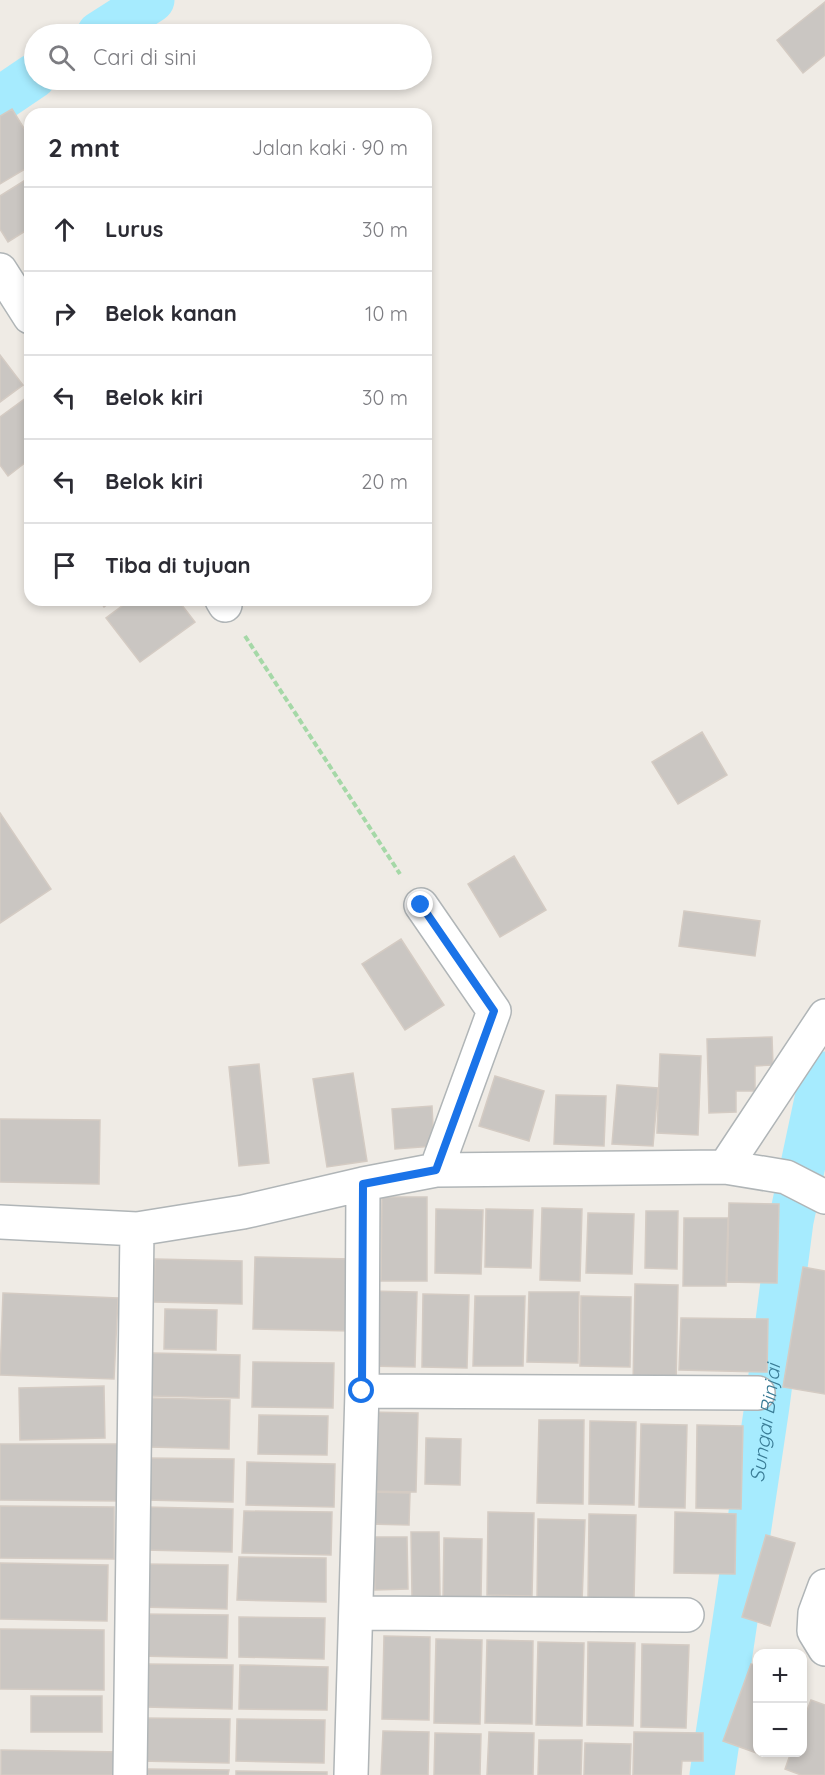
<!DOCTYPE html>
<html lang="id">
<meta charset="utf-8">
<style>
body{margin:0;font-family:Quicksand,sans-serif;background:#f7f7f7;color:#2b2b33}
.controls{position:absolute;right:18px;bottom:18px;display:grid;overflow:hidden;border-radius:12px;box-shadow:0 3px 9px #0003}
.controls button{width:54px;height:54px;display:grid;place-items:center;padding:0;border:0;border-bottom:2px solid #e1e1e2;background:#fff;color:#2b2b33;font:30px sans-serif}
.stop{position:absolute;width:18px;height:18px;margin:-14px;border:4px solid #1a73e8;border-radius:50%;background:#fff}
.stop.end{background:#1a73e8;border-color:#fff;box-shadow:0 2px 6px #0008}
.list{margin:0;padding:0;list-style:none}
h2{display:flex;justify-content:space-between;align-items:center;height:78px;margin:0;padding:0 24px;font-size:26px}
h2 small{font-size:20px;font-weight:400;color:#7c7c81}
.list li{display:grid;grid-template-columns:39px 1fr auto;gap:18px;align-items:center;box-sizing:border-box;height:84px;padding:0 24px;border-top:2px solid #e1e1e2}
.list b{display:block;font-size:22px;white-space:nowrap}
.list em{font-size:20px;font-style:normal;color:#7c7c81}
.icon{flex:none;width:33px;height:33px;fill:none;stroke:currentColor;stroke-width:2;stroke-linecap:round;stroke-linejoin:round}
.map{position:relative;flex:none;width:825px;height:1775px;overflow:hidden}
.search{position:absolute;background:#fff;box-shadow:0 3px 9px #0003;left:24px;top:24px;width:408px;height:66px;display:flex;align-items:center;gap:15px;box-sizing:border-box;padding:0 21px;border-radius:33px;color:#7c7c81;font-size:22px}
.panel{position:absolute;background:#fff;box-shadow:0 3px 9px #0003;left:24px;top:108px;width:408px;height:498px;border-radius:18px}
.map>svg:first-child{display:block}
.lines{fill:none;stroke-linecap:round;stroke-linejoin:round}
.canal{stroke:#a6ebfe;stroke-width:45}
.building{fill:#cac6c2;stroke:#d4cbc3;stroke-width:1.5}
.minor-casing{stroke:#b0b5b7;stroke-width:36}
.path{stroke:#a5d8a7;stroke-width:4;stroke-dasharray:6 3;stroke-linecap:butt}
.minor{stroke:#fff;stroke-width:33}
.route{stroke:#1a73e8;stroke-width:8}
.labels{text-anchor:middle;dominant-baseline:central;stroke-width:4.5;stroke-linejoin:round;paint-order:stroke}
.water-label{font-size:20px;font-style:italic;fill:#3a7c96;stroke:#fff}
</style>
<div class="map">
<svg width="825" height="1775" viewBox="0 0 825 1775">
<rect width="100%" height="100%" fill="#efebe5"/>
<g class="lines">
<g class="canal">
<path d="M 99,34 L 152,0"/>
<path d="M 0,99 L 34,76"/>
<path id="s1" d="M 712,1775 L 767,1406 L 791,1221 L 820,1085 L 825,1074"/>
</g>
</g>
<path class="building" d="M 825,2 L 825,55 L 803,73 L 777,40 Z
M 12,109 L 30,138 L 30,166 L 0,184 L 0,116 Z
M 30,177 L 30,228 L 8,242 L 0,229 L 0,196 Z
M 0,355 L 23,385 L 0,402 Z
M 30,395 L 30,459 L 8,476 L 0,465 L 0,417 Z
M 99,600 L 113,600 L 104,607 Z
M 130,600 L 178,600 L 195,622 L 140,662 L 106,618 Z
M 702,732 L 727,775 L 678,804 L 652,762 Z
M 0,813 L 51,889 L 0,923 Z
M 514,856 L 546,910 L 500,937 L 468,884 Z
M 684,911 L 760,921 L 755,956 L 679,946 Z
M 401,939 L 444,1005 L 405,1030 L 362,964 Z
M 772,1037 L 773,1065 L 755,1066 L 755,1091 L 736,1091 L 736,1112 L 709,1113 L 707,1039 Z
M 660,1054 L 701,1056 L 698,1135 L 657,1133 Z
M 259,1064 L 269,1163 L 239,1166 L 229,1067 Z
M 353,1073 L 367,1161 L 327,1167 L 313,1079 Z
M 495,1076 L 544,1091 L 529,1141 L 479,1126 Z
M 617,1085 L 658,1088 L 653,1146 L 612,1144 Z
M 556,1095 L 606,1096 L 604,1146 L 554,1144 Z
M 432,1106 L 434,1146 L 395,1149 L 392,1109 Z
M 0,1119 L 100,1120 L 99,1184 L 0,1182 Z
M 382,1197 L 427,1197 L 427,1281 L 381,1281 Z
M 729,1203 L 779,1204 L 777,1283 L 727,1282 Z
M 542,1208 L 582,1209 L 580,1281 L 540,1280 Z
M 436,1209 L 483,1210 L 481,1274 L 435,1273 Z
M 486,1209 L 533,1210 L 531,1268 L 485,1267 Z
M 646,1211 L 678,1211 L 677,1269 L 645,1268 Z
M 588,1213 L 634,1214 L 632,1274 L 586,1273 Z
M 684,1218 L 728,1218 L 726,1286 L 683,1286 Z
M 255,1257 L 353,1259 L 351,1331 L 253,1329 Z
M 155,1259 L 242,1261 L 242,1304 L 154,1302 Z
M 803,1267 L 825,1271 L 825,1394 L 783,1387 Z
M 635,1284 L 678,1285 L 676,1386 L 633,1385 Z
M 369,1291 L 417,1292 L 415,1367 L 367,1366 Z
M 529,1292 L 579,1292 L 578,1363 L 527,1362 Z
M 3,1293 L 118,1298 L 114,1379 L 0,1375 Z
M 423,1294 L 469,1295 L 467,1368 L 422,1367 Z
M 475,1296 L 525,1296 L 523,1366 L 473,1366 Z
M 581,1296 L 631,1297 L 630,1367 L 580,1366 Z
M 165,1309 L 217,1310 L 216,1350 L 164,1349 Z
M 681,1318 L 768,1319 L 767,1372 L 679,1370 Z
M 152,1353 L 240,1355 L 239,1398 L 151,1396 Z
M 253,1362 L 334,1363 L 333,1408 L 252,1407 Z
M 104,1386 L 105,1438 L 20,1440 L 19,1388 Z
M 150,1398 L 230,1400 L 229,1449 L 149,1447 Z
M 369,1412 L 418,1413 L 416,1492 L 367,1491 Z
M 259,1415 L 328,1416 L 327,1455 L 258,1454 Z
M 539,1420 L 584,1420 L 583,1504 L 537,1503 Z
M 590,1421 L 636,1422 L 634,1505 L 589,1504 Z
M 641,1424 L 687,1425 L 685,1508 L 639,1507 Z
M 697,1425 L 743,1426 L 741,1509 L 696,1508 Z
M 426,1438 L 461,1439 L 460,1485 L 425,1484 Z
M 0,1444 L 122,1444 L 122,1501 L 0,1500 Z
M 146,1458 L 234,1459 L 233,1502 L 145,1500 Z
M 247,1462 L 335,1464 L 334,1507 L 246,1505 Z
M 369,1492 L 410,1493 L 409,1525 L 368,1524 Z
M 0,1506 L 114,1507 L 114,1559 L 0,1558 Z
M 145,1507 L 233,1509 L 232,1552 L 144,1550 Z
M 244,1511 L 332,1512 L 331,1555 L 242,1553 Z
M 488,1512 L 534,1513 L 532,1596 L 487,1595 Z
M 675,1512 L 736,1514 L 735,1574 L 674,1573 Z
M 589,1514 L 636,1515 L 634,1599 L 588,1598 Z
M 538,1519 L 585,1520 L 582,1603 L 537,1602 Z
M 411,1532 L 439,1532 L 440,1596 L 412,1596 Z
M 766,1535 L 795,1543 L 770,1626 L 742,1617 Z
M 374,1537 L 407,1537 L 408,1589 L 375,1590 Z
M 444,1538 L 482,1539 L 481,1600 L 443,1600 Z
M 239,1557 L 326,1558 L 326,1602 L 237,1600 Z
M 0,1563 L 108,1565 L 107,1621 L 0,1619 Z
M 140,1564 L 228,1565 L 227,1609 L 139,1607 Z
M 140,1614 L 228,1615 L 227,1658 L 139,1656 Z
M 239,1617 L 325,1618 L 324,1659 L 239,1657 Z
M 0,1629 L 104,1630 L 104,1690 L 0,1689 Z
M 384,1636 L 430,1637 L 429,1720 L 382,1719 Z
M 436,1639 L 482,1640 L 480,1724 L 434,1723 Z
M 487,1640 L 533,1641 L 532,1724 L 485,1723 Z
M 538,1642 L 584,1643 L 582,1726 L 536,1725 Z
M 588,1642 L 635,1643 L 633,1726 L 587,1725 Z
M 642,1644 L 689,1645 L 686,1728 L 641,1727 Z
M 145,1664 L 233,1665 L 232,1709 L 144,1707 Z
M 751,1664 L 758,1666 L 758,1752 L 766,1752 L 765,1756 L 723,1741 Z
M 240,1665 L 328,1667 L 327,1710 L 239,1709 Z
M 31,1696 L 102,1696 L 102,1732 L 31,1732 Z
M 811,1700 L 825,1705 L 825,1775 L 801,1775 L 785,1769 L 791,1752 L 802,1752 L 802,1723 Z
M 142,1718 L 230,1719 L 229,1763 L 141,1761 Z
M 237,1719 L 325,1720 L 324,1763 L 236,1761 Z
M 383,1731 L 429,1732 L 428,1775 L 381,1775 Z
M 489,1732 L 534,1733 L 533,1775 L 487,1775 Z
M 634,1732 L 703,1733 L 703,1761 L 682,1761 L 681,1775 L 633,1775 Z
M 435,1733 L 481,1734 L 480,1775 L 434,1775 Z
M 539,1740 L 582,1740 L 581,1775 L 538,1775 Z
M 585,1743 L 631,1744 L 630,1775 L 584,1775 Z
M 1,1750 L 122,1752 L 121,1775 L 1,1775 Z
M 145,1769 L 229,1770 L 228,1775 L 145,1775 Z
M 236,1771 L 327,1772 L 327,1775 L 236,1775 Z"/>
<g class="lines">
<g class="minor-casing">
<path id="minor" d="M 0,270 L 30,317
M 222,600 L 225,605
M 421,905 L 494,1011 L 436,1170
M 725,1167 L 825,1016
M 0,1222 L 137,1229 L 243,1212 L 363,1184 L 436,1170 L 725,1167 L 786,1177 L 825,1197
M 362,1391 L 758,1393
M 825,1586 L 815,1613 L 814,1631 L 825,1649
M 356,1613 L 687,1615
M 130,1775 L 137,1229
M 351,1775 L 362,1391 L 363,1184"/>
</g>
<path class="path" d="M 245,636 L 400,874"/>
<use href="#minor" class="minor"/>
</g>
<g class="lines">
<path class="route" d="M 362,1391 L 363,1184 L 436,1170 L 494,1011 L 421,905"/>
</g>
<g class="labels">
<g class="water-label">
<text stroke="none"><textPath href="#s1" startOffset="356">Sungai Binjai</textPath></text>
</g>
</g>
</svg>
<div class="controls">
<button>+</button>
<button>−</button>
</div>
<div class="stop" style="left:362px;top:1391px"></div>
<div class="stop end" style="left:421px;top:905px"></div>
<div class="search"><svg class="icon" aria-label="search" viewBox="0 0 24 24"><circle cx="10" cy="10" r="6"/><path d="M15 15l6 6"/></svg>Cari di sini</div>
<section class="panel">
<h2>2 mnt<small>Jalan kaki · 90 m</small></h2>
<ul class="list">
<li><svg class="icon" aria-label="ahead" viewBox="0 0 24 24"><path d="M12 20V5M6 11l6-6 6 6"/></svg><div><b>Lurus</b></div><em>30 m</em></li>
<li><svg class="icon" aria-label="right" viewBox="0 0 24 24"><path d="M7 20v-9h11M14 6l5 5-5 5"/></svg><div><b>Belok kanan</b></div><em>10 m</em></li>
<li><svg class="icon" aria-label="left" viewBox="0 0 24 24"><path d="M17 20v-9H6M10 6l-5 5 5 5"/></svg><div><b>Belok kiri</b></div><em>30 m</em></li>
<li><svg class="icon" aria-label="left" viewBox="0 0 24 24"><path d="M17 20v-9H6M10 6l-5 5 5 5"/></svg><div><b>Belok kiri</b></div><em>20 m</em></li>
<li><svg class="icon" aria-label="arrive" viewBox="0 0 24 24"><path d="M6 21V4h12l-3 4 3 4H6"/></svg><div><b>Tiba di tujuan</b></div></li>
</ul>
</section>
</div>
